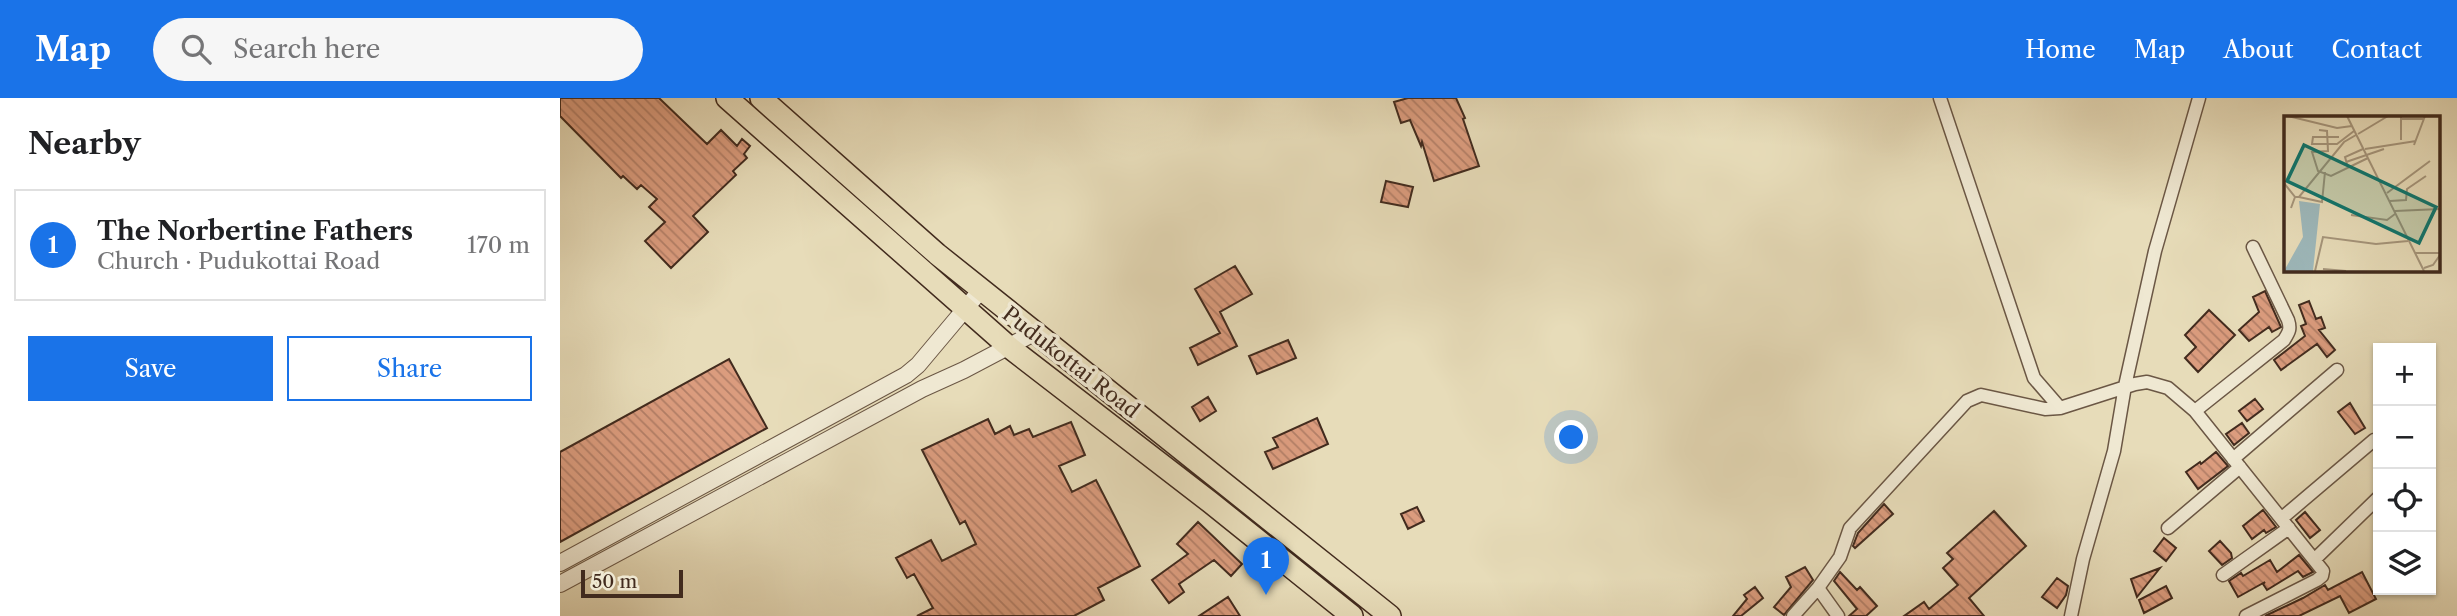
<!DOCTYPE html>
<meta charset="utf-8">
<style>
body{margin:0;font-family:"Libre Caslon Text",serif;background:#f6f6f6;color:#202124}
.controls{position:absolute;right:21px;bottom:21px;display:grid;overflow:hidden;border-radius:0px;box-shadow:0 2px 5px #0004}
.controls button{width:63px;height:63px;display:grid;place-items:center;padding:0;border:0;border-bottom:2px solid #e0e0e0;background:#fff;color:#202124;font:35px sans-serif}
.scale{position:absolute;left:21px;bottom:18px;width:102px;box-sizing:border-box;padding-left:7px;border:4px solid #422b1e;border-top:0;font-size:19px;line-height:24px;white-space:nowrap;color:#422b1e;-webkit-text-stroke:5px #efe8d2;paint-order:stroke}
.you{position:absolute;left:1012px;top:340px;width:24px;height:24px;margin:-18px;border:5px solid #fff;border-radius:50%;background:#1a73e8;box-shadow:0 0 0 10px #1a73e833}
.badge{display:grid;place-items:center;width:46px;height:46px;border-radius:50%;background:#1a73e8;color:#fff;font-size:23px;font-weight:700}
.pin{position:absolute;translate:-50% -58px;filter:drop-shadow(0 2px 4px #0008)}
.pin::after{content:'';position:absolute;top:37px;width:24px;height:21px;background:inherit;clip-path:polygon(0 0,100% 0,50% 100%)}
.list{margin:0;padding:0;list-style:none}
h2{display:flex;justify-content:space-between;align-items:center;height:91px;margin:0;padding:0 28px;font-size:30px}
h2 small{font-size:23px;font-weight:400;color:#757577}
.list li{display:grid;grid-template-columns:46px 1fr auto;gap:21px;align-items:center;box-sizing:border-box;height:112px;margin:0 14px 14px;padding:0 14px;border:2px solid #e0e0e0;border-radius:0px}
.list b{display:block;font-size:26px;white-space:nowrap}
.list p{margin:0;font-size:23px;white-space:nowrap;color:#757577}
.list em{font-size:23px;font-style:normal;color:#757577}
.actions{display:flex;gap:14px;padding:21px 28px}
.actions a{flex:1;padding:16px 0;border:2px solid #1a73e8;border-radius:0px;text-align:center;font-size:24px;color:#1a73e8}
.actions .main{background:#1a73e8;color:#fff}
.icon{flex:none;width:38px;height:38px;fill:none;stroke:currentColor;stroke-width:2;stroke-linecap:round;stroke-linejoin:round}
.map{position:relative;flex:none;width:1897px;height:518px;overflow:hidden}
header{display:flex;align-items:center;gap:42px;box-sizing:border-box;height:98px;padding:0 35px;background:#1a73e8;color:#fff}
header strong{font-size:33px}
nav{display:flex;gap:38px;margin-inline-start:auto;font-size:24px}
.search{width:490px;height:63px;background:#f6f6f6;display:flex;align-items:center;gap:18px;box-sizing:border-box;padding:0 24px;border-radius:38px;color:#757577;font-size:26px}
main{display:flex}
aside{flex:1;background:#fff}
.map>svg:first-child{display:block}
.building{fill:url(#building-back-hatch);stroke:#422b1e;stroke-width:2}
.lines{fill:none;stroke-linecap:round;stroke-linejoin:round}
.minor-casing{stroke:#6b5745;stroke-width:15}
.tertiary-casing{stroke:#6b5745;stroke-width:18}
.trunk-casing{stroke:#422b1e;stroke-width:24}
.minor{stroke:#efe8d2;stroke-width:12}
.tertiary{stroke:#efe8d2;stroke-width:16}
.trunk{stroke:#e7dcb9;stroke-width:21}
.labels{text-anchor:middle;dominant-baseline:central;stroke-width:7;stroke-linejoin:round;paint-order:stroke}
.street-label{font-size:21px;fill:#422b1e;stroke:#efe8d2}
.inset-road{fill:none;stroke:#a5957b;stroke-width:2}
.view{fill:#0f766e;fill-opacity:0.15;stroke:#0f766e;stroke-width:3.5}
.inset-edge{fill:none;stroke:#422b1e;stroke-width:3.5}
</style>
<header>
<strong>Map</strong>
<div class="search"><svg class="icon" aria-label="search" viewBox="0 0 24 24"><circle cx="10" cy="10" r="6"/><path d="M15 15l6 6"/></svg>Search here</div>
<nav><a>Home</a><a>Map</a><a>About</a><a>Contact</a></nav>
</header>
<main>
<aside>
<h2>Nearby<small></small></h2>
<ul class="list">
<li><span class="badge">1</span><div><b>The Norbertine Fathers</b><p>Church · Pudukottai Road</p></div><em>170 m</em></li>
</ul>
<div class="actions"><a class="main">Save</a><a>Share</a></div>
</aside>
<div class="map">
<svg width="1897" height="518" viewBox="0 0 1897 518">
<defs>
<pattern id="building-back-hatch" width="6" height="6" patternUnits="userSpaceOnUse" patternTransform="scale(1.75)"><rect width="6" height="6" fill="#db9c7e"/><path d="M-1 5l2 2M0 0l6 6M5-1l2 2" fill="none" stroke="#b37f67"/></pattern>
</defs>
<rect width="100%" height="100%" fill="#e7dcb9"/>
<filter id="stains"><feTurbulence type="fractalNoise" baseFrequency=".00286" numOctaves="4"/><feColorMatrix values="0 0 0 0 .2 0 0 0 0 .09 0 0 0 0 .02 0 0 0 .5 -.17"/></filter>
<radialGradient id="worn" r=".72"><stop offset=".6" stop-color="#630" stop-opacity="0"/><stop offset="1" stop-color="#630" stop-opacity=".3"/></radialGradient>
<path class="building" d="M 0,0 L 99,0 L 147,46 L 161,32 L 177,48 L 182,41 L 190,48 L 184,56 L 187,60 L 173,73 L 176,77 L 133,118 L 148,134 L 111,170 L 85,143 L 105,124 L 89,109 L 97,101 L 81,87 L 77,91 L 63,78 L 61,80 L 0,18 Z
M 848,0 L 896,0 L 905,20 L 903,21 L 919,68 L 874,83 L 862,44 L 861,48 L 850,22 L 841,25 L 834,4 Z
M 826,83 L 853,89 L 848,109 L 821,104 Z
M 675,168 L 692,196 L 660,214 L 677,248 L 638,267 L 630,250 L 660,235 L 635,191 Z
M 1705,193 L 1721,229 L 1712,234 L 1709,229 L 1689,243 L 1679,232 L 1699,214 L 1693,199 Z
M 1749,203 L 1756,221 L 1761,219 L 1765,230 L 1759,232 L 1775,252 L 1767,259 L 1757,246 L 1721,272 L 1714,262 L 1745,238 L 1741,228 L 1746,226 L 1739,207 Z
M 1649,212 L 1675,237 L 1638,274 L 1625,260 L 1636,249 L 1625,237 Z
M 728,242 L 736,260 L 697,276 L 689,258 Z
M 169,261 L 207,330 L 0,444 L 0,354 Z
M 648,299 L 656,313 L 640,323 L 632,309 Z
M 1695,301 L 1703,311 L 1687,323 L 1679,313 Z
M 1790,305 L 1805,330 L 1795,336 L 1778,314 Z
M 757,320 L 768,346 L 713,371 L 705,354 L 718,349 L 713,340 Z
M 428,321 L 435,336 L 450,328 L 454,337 L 469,331 L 473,339 L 511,324 L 525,357 L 499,368 L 512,394 L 536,382 L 580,468 L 538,490 L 544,502 L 514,518 L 357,518 L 373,510 L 354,476 L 347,480 L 336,460 L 371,442 L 382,463 L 416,446 L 405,423 L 400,426 L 362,352 Z
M 1682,325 L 1689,335 L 1674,347 L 1666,336 Z
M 1656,354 L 1668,368 L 1638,391 L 1626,374 L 1640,364 L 1641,366 Z
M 1324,406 L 1333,416 L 1295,450 L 1293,448 L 1298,435 Z
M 857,409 L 864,423 L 848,431 L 841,416 Z
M 1703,412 L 1716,429 L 1706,435 L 1704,432 L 1692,441 L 1683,428 Z
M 1434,413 L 1466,448 L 1409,500 L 1424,518 L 1344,518 L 1364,504 L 1369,511 L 1398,487 L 1383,470 L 1393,461 L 1387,455 Z
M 1745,414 L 1760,432 L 1750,440 L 1736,422 Z
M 638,424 L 682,466 L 671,478 L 654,462 L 619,486 L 624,494 L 609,505 L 592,482 L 628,456 L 617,446 Z
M 1604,440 L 1616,450 L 1606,463 L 1594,453 Z
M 1660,443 L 1671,455 L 1672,460 L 1662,467 L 1649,453 Z
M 1739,457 L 1753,474 L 1743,479 L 1738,473 L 1707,492 L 1703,486 L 1705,484 L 1678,499 L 1669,483 L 1681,475 L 1683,478 L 1710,462 L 1717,474 Z
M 1245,469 L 1253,482 L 1224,517 L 1214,509 L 1231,489 L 1226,479 Z
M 1600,470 L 1577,499 L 1571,481 Z
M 1280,474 L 1297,492 L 1300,489 L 1317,508 L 1306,518 L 1289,518 L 1297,511 L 1274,483 Z
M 1802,474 L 1816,501 L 1789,515 L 1780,498 L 1739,518 L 1705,518 L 1743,500 L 1765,487 L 1768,492 Z
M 1497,480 L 1508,488 L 1506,497 L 1497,510 L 1482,499 Z
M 1606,488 L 1612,500 L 1584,515 L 1579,502 Z
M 1195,489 L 1203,500 L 1181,518 L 1173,518 L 1187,501 L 1184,497 Z
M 668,499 L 680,518 L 639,518 Z"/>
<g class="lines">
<g class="minor-casing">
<path id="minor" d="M 1380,0 L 1474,280 L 1500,310
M 1635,313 L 1724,242 C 1729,234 1731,231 1728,222 L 1693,149
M 1673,361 L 1777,272
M 1722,420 L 1814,342
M 1608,430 L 1680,369
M 1755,461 L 1818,400
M 1663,477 L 1729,430
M 1258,490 L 1278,518
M 1233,518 L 1258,490 L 1280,459 L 1290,430 L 1407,303 L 1421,297 L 1485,311 L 1500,310 L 1575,286 L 1587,284 L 1608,290 L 1635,313 L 1763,473 L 1762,478 L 1757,482 L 1686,518
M 1511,518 L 1523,461 L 1554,353 L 1565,288 L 1595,153 L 1639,0"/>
</g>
<g class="tertiary-casing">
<path id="tertiary" d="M 0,465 L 346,277 L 358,267 L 421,192
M 0,486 L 362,291 L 404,272 L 474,235"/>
</g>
<g class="trunk-casing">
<path id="trunk" d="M 167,0 L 449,249 L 650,404 L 792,518
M 201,0 L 377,156 L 830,518"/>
</g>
<use href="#minor" class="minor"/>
<use href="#tertiary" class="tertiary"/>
<use href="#trunk" class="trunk"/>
</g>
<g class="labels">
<g class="street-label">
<text transform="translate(511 264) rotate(38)">Pudukottai Road</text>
</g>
</g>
<g transform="translate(1724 18)">
<rect width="156" height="156" fill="#e7dcb9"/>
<path d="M 15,85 L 36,88 L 29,155 L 0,155 L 19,121 Z" fill="#9db8bb"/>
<path class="inset-road" d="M 4,0 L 53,12 L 68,10M 63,0 L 140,155M 117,0 L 117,24M 117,3 L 140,3M 35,14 L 43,15 L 44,35 L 28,36 L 34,55 L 47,60 L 84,42M 74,18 L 104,0M 55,21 L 29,21 L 28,28 L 53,28 L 70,15M 130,29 L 141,0M 81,33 L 132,25M 62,46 L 100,33M 63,48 L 61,41 L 79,33M 0,67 L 11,81 L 7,92M 103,77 L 146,45M 10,81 L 15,81 L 60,26 L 72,19M 15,81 L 38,86 L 41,56M 106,85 L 122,84 L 123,73 L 142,60M 111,95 L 156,93M 67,99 L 103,104 L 111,98M 131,137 L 156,137M 140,152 L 149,149 L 156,139M 39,153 L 62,155M 31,155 L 39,121 L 92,128 L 124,125"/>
<path class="view" d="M 20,29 L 152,91 L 135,127 L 3,65 Z"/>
<rect width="156" height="156" class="inset-edge"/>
</g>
<rect width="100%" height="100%" filter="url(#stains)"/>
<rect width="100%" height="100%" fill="url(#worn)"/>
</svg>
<div class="controls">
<button>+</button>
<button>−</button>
<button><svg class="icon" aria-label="locate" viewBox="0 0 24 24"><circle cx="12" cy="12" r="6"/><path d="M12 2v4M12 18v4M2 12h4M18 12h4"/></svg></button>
<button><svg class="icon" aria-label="layers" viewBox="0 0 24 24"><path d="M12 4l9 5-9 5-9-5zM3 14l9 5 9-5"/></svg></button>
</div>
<div class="scale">50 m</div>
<div class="you"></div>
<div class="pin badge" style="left:706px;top:497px">1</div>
</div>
</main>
